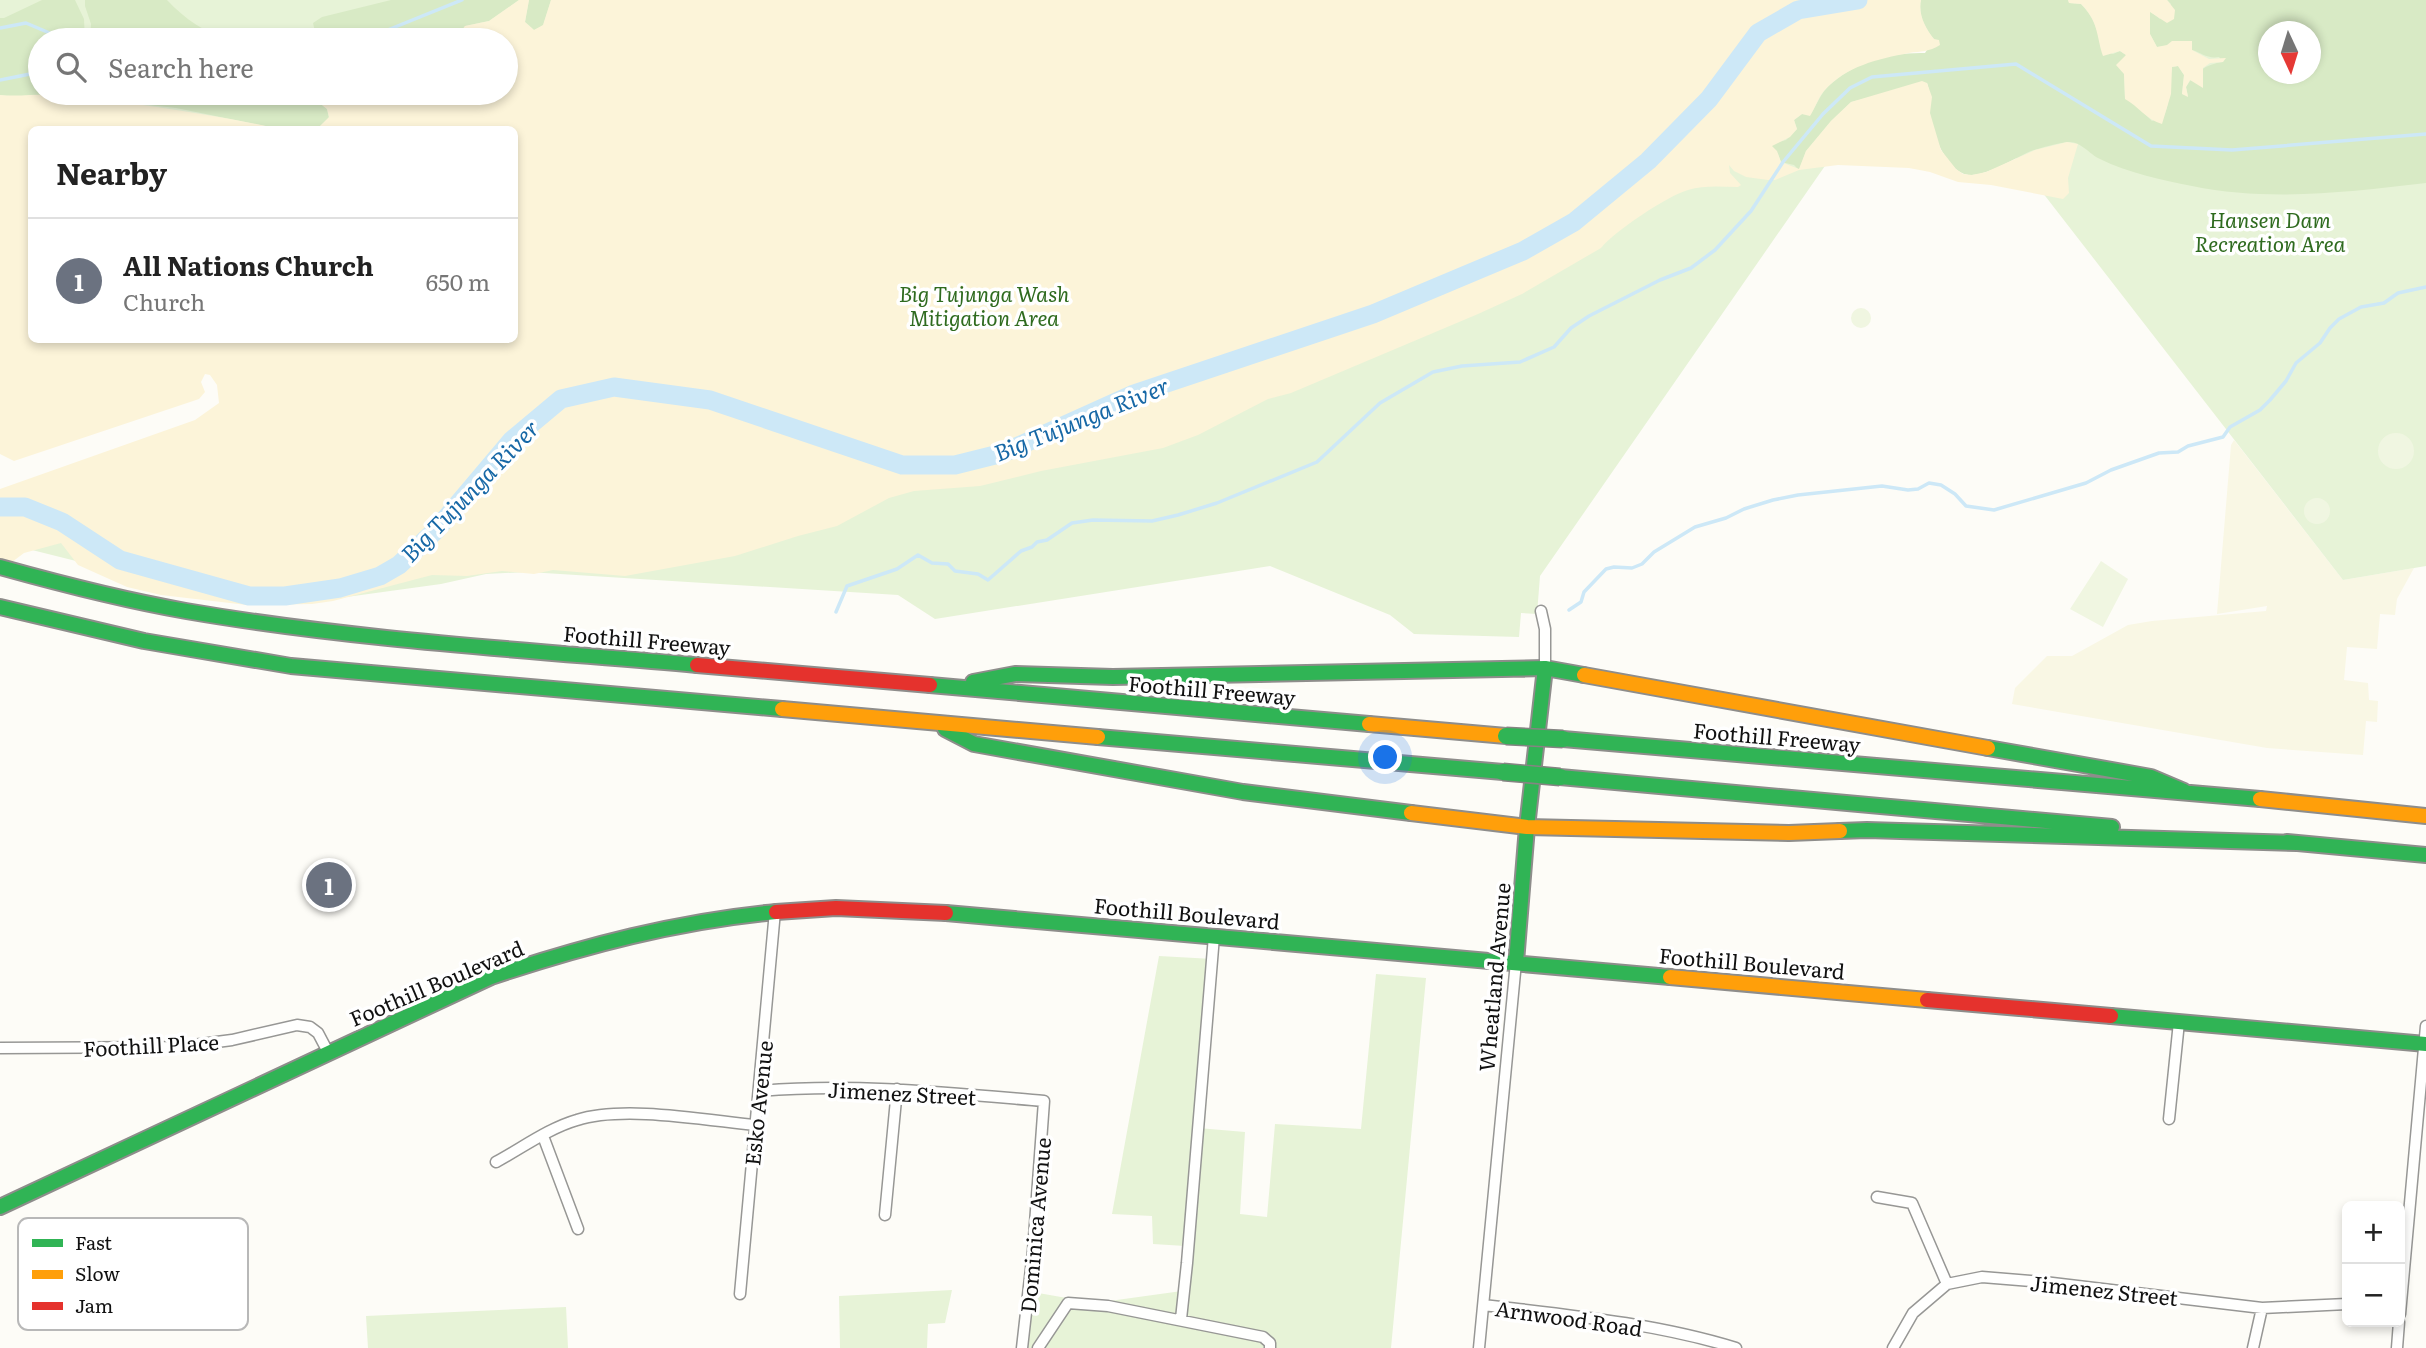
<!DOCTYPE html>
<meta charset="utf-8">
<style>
body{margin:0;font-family:Literata,serif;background:#f6f6f6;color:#222}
.controls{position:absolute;right:21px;bottom:21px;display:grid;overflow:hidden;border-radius:10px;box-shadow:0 4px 10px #0003}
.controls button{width:63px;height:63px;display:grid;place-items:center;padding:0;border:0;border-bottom:2px solid #e0e0e0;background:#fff;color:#222;font:35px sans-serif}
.compass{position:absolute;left:2258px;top:21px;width:63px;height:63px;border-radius:50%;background:#fff;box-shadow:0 4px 10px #0003;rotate:176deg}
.you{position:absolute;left:1386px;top:758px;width:24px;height:24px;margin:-18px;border:5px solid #fff;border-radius:50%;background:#1a73e8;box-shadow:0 0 0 10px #1a73e833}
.badge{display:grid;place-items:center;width:46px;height:46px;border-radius:50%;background:#646362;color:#fff;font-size:23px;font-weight:700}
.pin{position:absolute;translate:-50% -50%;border:4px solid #fff;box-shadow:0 2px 7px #0006}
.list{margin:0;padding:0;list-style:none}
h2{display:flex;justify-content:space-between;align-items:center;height:91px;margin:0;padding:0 28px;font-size:30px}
h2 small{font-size:23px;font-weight:400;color:#767676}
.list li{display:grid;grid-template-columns:46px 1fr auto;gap:21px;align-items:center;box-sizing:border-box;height:126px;padding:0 28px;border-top:2px solid #e0e0e0}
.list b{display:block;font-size:26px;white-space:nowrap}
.list p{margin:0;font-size:23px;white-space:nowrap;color:#767676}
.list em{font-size:23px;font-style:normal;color:#767676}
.icon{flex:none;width:38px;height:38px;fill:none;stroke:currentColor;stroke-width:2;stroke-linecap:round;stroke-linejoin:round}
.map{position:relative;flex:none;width:2426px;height:1348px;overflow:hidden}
.search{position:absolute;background:#fff;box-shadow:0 4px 10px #0003;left:28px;top:28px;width:490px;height:77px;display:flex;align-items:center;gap:18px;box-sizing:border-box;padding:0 24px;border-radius:38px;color:#767676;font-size:26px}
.panel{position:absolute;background:#fff;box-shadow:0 4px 10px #0003;left:28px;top:126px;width:490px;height:217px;border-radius:10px}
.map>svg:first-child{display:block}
.farmland{fill:#f9f7e4}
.green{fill:#e7f3d7;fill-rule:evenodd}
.forest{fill:#d8eac5;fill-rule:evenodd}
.sand{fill:#fcf4d9}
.pitch{fill:#f0f6e1}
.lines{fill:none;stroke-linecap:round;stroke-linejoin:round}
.stream{stroke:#cde8f7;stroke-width:3.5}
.river{stroke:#cde8f7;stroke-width:19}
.street-casing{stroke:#979795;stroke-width:13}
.fast-casing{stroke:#8e8d8b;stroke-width:18}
.slow-casing{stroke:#8e8d8b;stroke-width:18}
.jam-casing{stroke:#8e8d8b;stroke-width:18}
.street{stroke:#fffffe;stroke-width:10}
.fast{stroke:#30b455;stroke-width:14}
.slow{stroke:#ff9f0a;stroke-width:14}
.jam{stroke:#e5322d;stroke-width:14}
.fast-bridge-casing{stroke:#858482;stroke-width:19;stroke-linecap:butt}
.fast-bridge{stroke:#30b455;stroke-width:16}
.labels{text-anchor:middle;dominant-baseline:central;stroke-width:7;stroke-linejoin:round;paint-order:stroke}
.park-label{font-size:21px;font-style:italic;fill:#2f6b1f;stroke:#fff}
.street-label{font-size:21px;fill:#111;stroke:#fff}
.water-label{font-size:23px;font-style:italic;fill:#1768a6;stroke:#fff}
.key{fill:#fff;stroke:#b8b8b8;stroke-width:2}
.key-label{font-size:19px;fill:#111}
</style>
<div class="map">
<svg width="2426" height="1348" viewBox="0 0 2426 1348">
<rect width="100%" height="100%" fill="#fdfcf7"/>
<path class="farmland" d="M 2234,440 L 2343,580 L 2414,568 L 2397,599 L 2395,615 L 2380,614 L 2377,649 L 2347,647 L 2344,680 L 2368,683 L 2369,700 L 2378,701 L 2377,722 L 2366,721 L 2363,755 L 2267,748 L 2012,704 L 2015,688 L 2047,656 L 2072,656 L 2128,625 L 2152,621 L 2266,611 L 2267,606 L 2217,614 L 2231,445 Z"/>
<path class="green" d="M 0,0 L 2426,0 L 2426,566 L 2343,580 L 1918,32 L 1540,576 L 1537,614 L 1521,613 L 1519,637 L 1414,634 L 1390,615 L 1270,566 L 935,619 L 898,595 L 528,572 L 486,574 L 441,584 L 303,603 L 112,570 L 0,542 L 252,420 L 227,343 L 0,435 ZM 2268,32 L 2310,32 L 2310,74 L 2268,74 ZM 40,40 L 506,40 L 506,93 L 40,93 ZM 32,130 L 514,130 L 514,340 L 32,340 Z
M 1159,956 L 1213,959 L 1198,1128 L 1245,1132 L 1240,1214 L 1267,1217 L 1275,1124 L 1361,1129 L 1376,974 L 1426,978 L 1391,1348 L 1023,1348 L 1027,1291 L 1095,1303 L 1189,1290 L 1185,1246 L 1153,1244 L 1152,1216 L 1112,1214 Z
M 952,1290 L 945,1323 L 928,1324 L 927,1348 L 840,1348 L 839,1296 Z
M 566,1307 L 568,1348 L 368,1348 L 366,1316 Z"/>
<path class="forest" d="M 42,0 L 75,0 L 84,19 L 85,40 L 40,40 L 40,93 L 307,93 L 327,109 L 329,118 L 320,126 L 312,129 L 280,129 L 176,108 L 60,95 L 20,97 L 0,95 L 0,18 L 4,18 Z
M 85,0 L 167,0 C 185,19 205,33 230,40 L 90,40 L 91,24 L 85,6 Z
M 391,0 L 519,0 L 489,21 L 465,26 L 455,40 L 294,40 L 315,32 L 313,23 L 322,17 Z
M 529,0 L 551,0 L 543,26 L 534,30 L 525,22 Z
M 1921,0 L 2068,0 L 2069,3 L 2081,4 C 2093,16 2100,33 2101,50 L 2113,54 L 2120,51 L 2126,55 L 2124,73 L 2125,98 L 2136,105 L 2152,121 L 2164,116 C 2171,100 2169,85 2172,67 L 2178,66 L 2184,75 L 2182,94 L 2188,96 L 2186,87 C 2195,72 2206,64 2223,62 L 2219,57 C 2207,59 2202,53 2192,50 C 2180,47 2168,45 2157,47 L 2150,34 L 2150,11 L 2160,19 L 2171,4 L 2167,0 L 2426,0 L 2426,183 C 2347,192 2271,202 2192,186 C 2162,180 2128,173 2100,159 C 2089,154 2081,141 2068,142 C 2059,143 2040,148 2031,151 C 2014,158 1979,182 1962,173 C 1945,165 1931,132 1930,114 C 1928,100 1932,99 1927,83 L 1851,102 L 1831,121 L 1806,151 L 1799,170 L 1794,165 L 1781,162 L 1778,154 L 1771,146 L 1775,143 L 1786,140 L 1797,129 L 1794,120 L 1802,114 L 1810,115 C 1815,108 1819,98 1824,91 C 1848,64 1889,52 1925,53 L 1934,39 C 1925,28 1918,14 1921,0 ZM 2268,32 L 2310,32 L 2310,74 L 2268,74 Z"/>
<path class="sand" d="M 519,0 L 529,0 L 525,22 L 534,30 L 543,25 L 551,0 L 1921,0 C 1918,14 1925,28 1934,39 L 1939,40 L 1940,45 C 1929,52 1921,51 1909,53 C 1878,59 1846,66 1824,91 C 1818,98 1815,108 1810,116 L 1802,114 L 1794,120 L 1797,129 L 1790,137 L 1772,146 L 1777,151 L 1781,162 L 1799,169 L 1806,151 L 1831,121 L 1851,102 L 1922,81 L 1927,83 L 1932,97 L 1930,113 L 1941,150 L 1956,169 L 1963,174 L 1972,175 L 1986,172 L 2035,150 L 2067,142 L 2078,144 L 2068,178 L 2069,193 L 2063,199 L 1991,185 L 1958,182 L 1930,172 L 1909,168 L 1838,165 L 1799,170 L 1775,180 L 1768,180 L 1746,177 L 1734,171 L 1729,165 L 1730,173 L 1741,185 L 1738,187 C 1722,187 1704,185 1688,190 C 1667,196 1615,231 1601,248 L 1522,294 L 1478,314 L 1291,393 L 1268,399 L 1198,435 L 1163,448 L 1041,471 L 980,486 L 914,491 L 889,498 L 837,526 L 798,536 L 735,556 L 625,576 L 553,570 L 534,574 L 502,571 L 467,576 L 432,575 L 333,601 L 312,604 L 247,605 L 161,595 L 127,587 L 78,565 L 61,543 L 24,553 L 0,571 L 0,489 L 195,420 L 219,403 L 217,385 L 210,375 L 205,374 L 201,382 L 205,392 L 199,399 L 14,461 L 0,454 L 0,95 C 20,97 40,93 60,95 C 134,103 207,113 280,129 L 32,130 L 32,340 L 514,340 L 514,130 L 312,129 L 320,126 L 329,117 L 327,109 L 307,93 L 506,93 L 506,40 L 455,40 L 465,26 L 489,21 Z
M 2068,0 L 2167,0 L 2175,10 L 2174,19 L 2167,23 L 2150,12 L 2150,34 L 2157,47 L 2167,45 L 2172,41 L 2192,41 L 2192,50 L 2209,59 L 2226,58 L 2223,62 L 2210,63 L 2203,68 L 2203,88 L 2190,80 L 2186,87 L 2188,97 L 2182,94 L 2184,75 L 2178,66 L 2172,67 L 2171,94 L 2162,124 C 2147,120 2138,106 2125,99 L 2124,74 L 2116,65 L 2126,55 L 2120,51 L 2103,56 C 2096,35 2099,22 2081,4 L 2069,3 Z"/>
<path class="pitch" d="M1851 318a10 10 0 1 1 20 0a10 10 0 1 1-20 0Z
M2378 451a18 18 0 1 1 36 0a18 18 0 1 1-36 0Z
M2304 511a13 13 0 1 1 26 0a13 13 0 1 1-26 0Z
M 2101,561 L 2128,579 L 2103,627 L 2070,609 Z"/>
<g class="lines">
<path class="stream" d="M 0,28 L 26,23 L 66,40
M 363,40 L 462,0
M 0,80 L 40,72
M 1569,610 L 1581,602 L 1584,592 L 1606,569 L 1614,567 L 1632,568 L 1642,564 L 1654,552 L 1695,527 L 1726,518 L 1744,509 L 1773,500 L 1798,495 L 1882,486 L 1908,490 L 1918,489 L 1929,483 L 1941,485 L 1955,494 L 1966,506 L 1994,510 L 2086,483 L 2111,470 L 2159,453 L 2178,452 L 2188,446 L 2223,437 L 2230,427 L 2260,410 L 2270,400 L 2286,381 L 2296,363 L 2320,343 L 2330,328 L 2339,319 L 2361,307 L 2384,303 L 2398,293 L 2426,287
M 836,612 L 847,586 L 897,569 L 918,555 L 932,563 L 948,564 L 955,571 L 978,574 L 988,580 L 1021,551 L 1032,547 L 1037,542 L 1047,540 L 1072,523 L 1093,520 L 1152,521 L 1178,515 L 1217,503 L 1317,462 L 1380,403 L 1433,372 L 1462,366 L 1520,362 L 1554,347 L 1571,328 L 1589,316 L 1660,280 L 1691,268 L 1715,250 L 1751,211 L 1783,162 L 1823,114 L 1850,88 L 1872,77 L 2016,64 L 2151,146 L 2232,150 L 2426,134"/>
<path class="river" d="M 0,507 L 25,507 L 62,522 L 120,560 L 249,596 L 285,596 L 340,588 L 380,576 L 399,565 L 436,530 L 512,440 L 561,399 L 614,387 L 710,400 L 902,465 L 955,465 L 1003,453 L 1134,394 L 1373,314 L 1523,251 L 1574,222 L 1648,161 L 1709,99 L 1758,33 L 1798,10 L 1858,0"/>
<g class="street-casing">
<path id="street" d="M 1541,611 L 1545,629 L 1545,668
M 0,1048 L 178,1047 L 232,1040 L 297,1025 L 310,1027 L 318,1033 L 328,1052
M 759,1091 C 854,1083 949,1093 1044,1101 L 1033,1251 L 1022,1348
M 2169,1119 L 2179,1022
M 543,1136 L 578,1229
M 496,1162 C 522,1148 549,1128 577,1120 C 623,1105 705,1120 754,1125
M 1877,1197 L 1912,1203 L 1947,1284
M 885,1215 L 897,1089
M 740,1294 L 775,911
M 1484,1305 C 1568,1315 1655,1323 1736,1348
M 2400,1314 L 2426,1026
M 1181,1319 L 1187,1263 L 1214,936
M 1038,1348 L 1068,1303 L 1108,1306 L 1263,1337 L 1270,1343 L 1270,1348
M 1479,1348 L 1516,962
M 1893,1348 L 1913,1313 L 1947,1284 L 1982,1277 L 2044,1282 L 2262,1308 L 2347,1304
M 2253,1348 L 2262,1308
M 2397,1348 L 2399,1322"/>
</g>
<g class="fast-casing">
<path id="fast" d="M 0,567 C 61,584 123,600 186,611 C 354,640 527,650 697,665
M 0,607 L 144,641 L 291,666 L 782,709
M 973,682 L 1015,674 L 1113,677 L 1545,668 L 1584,675
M 930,685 L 1369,724
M 945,729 L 974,744 L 1243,792 L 1411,813
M 1098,737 L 1503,772
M 1563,739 L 2260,799
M 1988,748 L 2151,777 L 2184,791
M 1560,777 L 2112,827
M 1840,831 L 1867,830 L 2297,843
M 2287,842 L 2426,855
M 946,913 L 1670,977
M 1516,962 L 1527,827 L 1545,668
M 2111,1016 L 2426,1044
M 0,1207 L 491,977 C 584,946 678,921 776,912"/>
</g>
<g class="slow-casing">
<path id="slow" d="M 1584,675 L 1988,748
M 782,709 L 1098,737
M 1369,724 L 1506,736
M 2260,799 L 2426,816
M 1411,813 L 1527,827 L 1789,833 L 1840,831
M 1670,977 L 1927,1000"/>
</g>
<g class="jam-casing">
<path id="jam" d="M 697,665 L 930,685
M 776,912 L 836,908 L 946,913
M 1927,1000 L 2111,1016"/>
</g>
<use href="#street" class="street"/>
<use href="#fast" class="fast"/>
<use href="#slow" class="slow"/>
<use href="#jam" class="jam"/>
<g class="fast-bridge-casing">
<path id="fast-bridge" d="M 1506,736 L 1563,739
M 1503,772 L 1560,777"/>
</g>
<use href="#fast-bridge" class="fast-bridge"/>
</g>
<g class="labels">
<g class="park-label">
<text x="2270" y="218">Hansen Dam<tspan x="2270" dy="24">Recreation Area</tspan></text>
<text x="984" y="292">Big Tujunga Wash<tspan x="984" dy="24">Mitigation Area</tspan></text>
</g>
<g class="street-label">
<text transform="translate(647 639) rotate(5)">Foothill Freeway</text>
<text transform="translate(1212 689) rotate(5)">Foothill Freeway</text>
<text transform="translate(1777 736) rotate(5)">Foothill Freeway</text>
<text transform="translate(1187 912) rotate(5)">Foothill Boulevard</text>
<text transform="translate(1752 962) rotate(5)">Foothill Boulevard</text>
<text transform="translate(1493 977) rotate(-85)">Wheatland Avenue</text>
<text transform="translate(436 982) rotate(-23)">Foothill Boulevard</text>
<text transform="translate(151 1044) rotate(-3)">Foothill Place</text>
<text transform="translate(902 1092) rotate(3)">Jimenez Street</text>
<text transform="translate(757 1103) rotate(-84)">Esko Avenue</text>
<text transform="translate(1034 1225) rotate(-85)">Dominica Avenue</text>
<text transform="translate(2104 1289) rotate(6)">Jimenez Street</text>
<text transform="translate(1569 1317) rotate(8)">Arnwood Road</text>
</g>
<g class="water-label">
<text transform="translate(1081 418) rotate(-22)">Big Tujunga River</text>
<text transform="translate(469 490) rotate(-46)">Big Tujunga River</text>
</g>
</g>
<rect x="18" y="1218" width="230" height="112" rx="10" class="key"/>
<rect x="32" y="1239" width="31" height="8" fill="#30b455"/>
<rect x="32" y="1270" width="31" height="9" fill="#ff9f0a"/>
<rect x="32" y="1302" width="31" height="8" fill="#e5322d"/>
<g class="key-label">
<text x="75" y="1250">Fast</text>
<text x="75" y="1281">Slow</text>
<text x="75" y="1313">Jam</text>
</g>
</svg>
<div class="controls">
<button>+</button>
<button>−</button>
</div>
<svg class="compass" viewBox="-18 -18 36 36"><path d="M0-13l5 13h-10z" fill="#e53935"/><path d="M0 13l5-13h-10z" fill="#767676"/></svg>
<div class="you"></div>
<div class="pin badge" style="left:329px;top:885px;background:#6b7280">1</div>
<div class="search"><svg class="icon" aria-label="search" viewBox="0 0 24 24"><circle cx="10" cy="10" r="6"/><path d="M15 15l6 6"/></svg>Search here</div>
<section class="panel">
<h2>Nearby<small></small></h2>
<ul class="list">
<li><span class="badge" style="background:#6b7280">1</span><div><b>All Nations Church</b><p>Church</p></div><em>650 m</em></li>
</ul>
</section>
</div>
